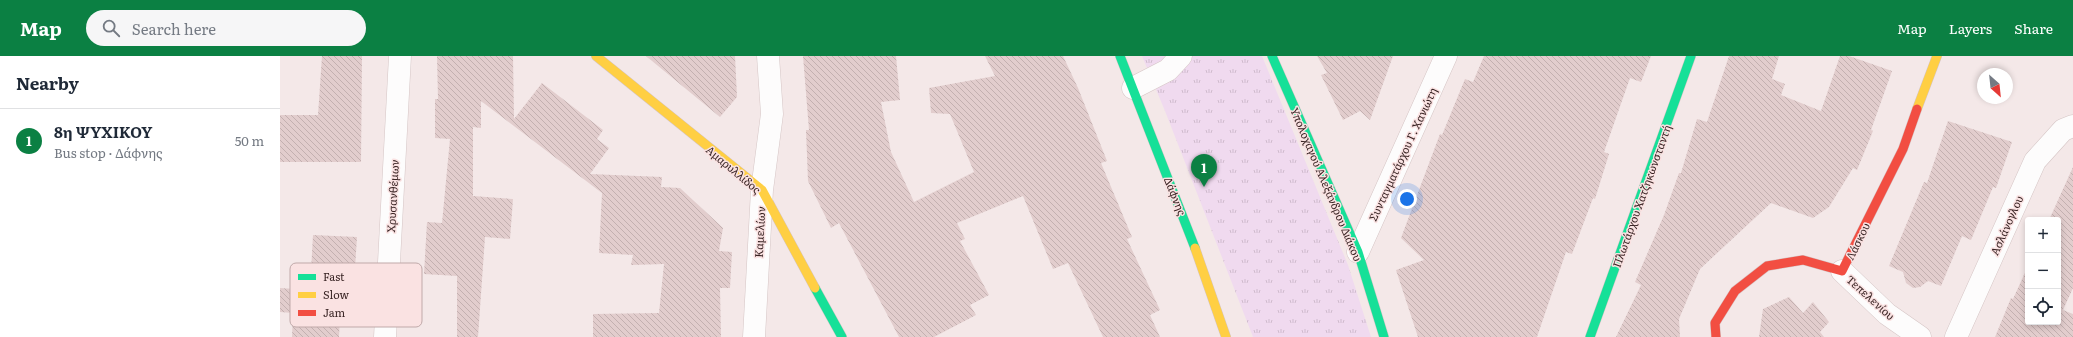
<!DOCTYPE html>
<meta charset="utf-8">
<style>
body{margin:0;font-family:Literata,serif;background:#f6f6f7;color:#1f2937}
.controls{position:absolute;right:12px;bottom:12px;display:grid;overflow:hidden;border-radius:4px;box-shadow:0 2px 6px #0003}
.controls button{width:36px;height:36px;display:grid;place-items:center;padding:0;border:0;border-bottom:1px solid #e0e1e3;background:#fff;color:#1f2937;font:20px sans-serif}
.compass{position:absolute;left:1697px;top:12px;width:36px;height:36px;border-radius:50%;background:#fff;box-shadow:0 2px 6px #0003;rotate:153deg}
.you{position:absolute;left:1127px;top:143px;width:14px;height:14px;margin:-10px;border:3px solid #fff;border-radius:50%;background:#1a73e8;box-shadow:0 0 0 6px #1a73e833}
.badge{display:grid;place-items:center;width:26px;height:26px;border-radius:50%;background:#0b8043;color:#fff;font-size:13px;font-weight:700}
.pin{position:absolute;translate:-50% -33px;filter:drop-shadow(0 1px 2px #0008)}
.pin::after{content:'';position:absolute;top:21px;width:14px;height:12px;background:inherit;clip-path:polygon(0 0,100% 0,50% 100%)}
.list{margin:0;padding:0;list-style:none}
h2{display:flex;justify-content:space-between;align-items:center;height:52px;margin:0;padding:0 16px;font-size:17px}
h2 small{font-size:13px;font-weight:400;color:#747a83}
.list li{display:grid;grid-template-columns:26px 1fr auto;gap:12px;align-items:center;box-sizing:border-box;height:64px;padding:0 16px;border-top:1px solid #e0e1e3}
.list b{display:block;font-size:15px;white-space:nowrap}
.list p{margin:0;font-size:13px;white-space:nowrap;color:#747a83}
.list em{font-size:13px;font-style:normal;color:#747a83}
.icon{flex:none;width:22px;height:22px;fill:none;stroke:currentColor;stroke-width:2;stroke-linecap:round;stroke-linejoin:round}
.map{position:relative;flex:none;width:1793px;height:281px;overflow:hidden}
header{display:flex;align-items:center;gap:24px;box-sizing:border-box;height:56px;padding:0 20px;background:#0b8043;color:#fff}
header strong{font-size:19px}
nav{display:flex;gap:22px;margin-inline-start:auto;font-size:14px}
.search{width:280px;height:36px;background:#f6f6f7;display:flex;align-items:center;gap:10px;box-sizing:border-box;padding:0 14px;border-radius:22px;color:#747a83;font-size:15px}
main{display:flex}
aside{flex:1;background:#fff}
.map>svg:first-child{display:block}
.grass{fill:url(#grass-tufts)}
.building{fill:url(#building-back-hatch)}
.lines{fill:none;stroke-linecap:round;stroke-linejoin:round}
.street-casing{stroke:#d5c5c5;stroke-width:23}
.fast-casing{stroke:#d5c5c5;stroke-width:10}
.slow-casing{stroke:#d5c5c5;stroke-width:10}
.jam-casing{stroke:#d5c5c5;stroke-width:10}
.street{stroke:#fdfcfc;stroke-width:22}
.fast{stroke:#16e098;stroke-width:9}
.slow{stroke:#ffcf43;stroke-width:9}
.jam{stroke:#f24e42;stroke-width:9}
.labels{text-anchor:middle;dominant-baseline:central;stroke-width:3;stroke-linejoin:round;paint-order:stroke}
.street-label{font-size:11px;fill:#3a2525;stroke:#fae2e2}
.key{fill:#fae2e2;stroke:#c0a9a9;stroke-width:1}
.key-label{font-size:11px;fill:#3a2525}
</style>
<header>
<strong>Map</strong>
<div class="search"><svg class="icon" aria-label="search" viewBox="0 0 24 24"><circle cx="10" cy="10" r="6"/><path d="M15 15l6 6"/></svg>Search here</div>
<nav><a>Map</a><a>Layers</a><a>Share</a></nav>
</header>
<main>
<aside>
<h2>Nearby<small></small></h2>
<ul class="list">
<li><span class="badge">1</span><div><b>8η ΨΥΧΙΚΟΥ</b><p>Bus stop · Δάφνης</p></div><em>50 m</em></li>
</ul>
</aside>
<div class="map">
<svg width="1793" height="281" viewBox="0 0 1793 281">
<defs>
<pattern id="grass-tufts" width="24" height="20" patternUnits="userSpaceOnUse"><rect width="24" height="20" fill="#f0daef"/><path d="M3 7l-1-3M5 7V3M7 7l1-3M15 17l-1-3M17 17v-4M19 17l1-3" fill="none" stroke="#cfbbcd"/></pattern>
<pattern id="building-back-hatch" width="6" height="6" patternUnits="userSpaceOnUse"><rect width="6" height="6" fill="#e2cdcd"/><path d="M-1 5l2 2M0 0l6 6M5-1l2 2" fill="none" stroke="#c3b0b0"/></pattern>
</defs>
<rect width="100%" height="100%" fill="#f4e8e8"/>
<path class="grass" d="M 862,0 L 982,0 L 1068,209 L 1091,281 L 973,281 L 885,55 Z"/>
<path class="building" d="M 42,0 L 82,0 L 81,106 L 0,106 L 0,59 L 38,59 Z
M 157,0 L 233,0 L 234,63 L 262,27 L 323,74 L 317,83 L 329,92 L 310,118 L 382,121 L 381,131 L 400,132 L 443,172 L 439,195 L 452,196 L 450,232 L 440,232 L 441,281 L 313,281 L 313,258 L 379,257 L 384,208 L 351,209 L 353,199 L 319,197 L 322,137 L 201,45 L 201,72 L 193,71 L 193,140 L 233,143 L 230,183 L 205,181 L 198,281 L 177,281 L 177,220 L 144,218 L 147,166 L 162,167 L 170,83 L 155,82 L 155,43 L 158,43 Z
M 366,0 L 455,0 L 457,41 L 440,61 Z
M 523,0 L 616,0 L 620,44 L 601,46 L 611,96 L 634,146 L 694,116 L 670,58 L 651,57 L 649,32 L 715,20 L 705,0 L 783,0 L 798,32 L 827,105 L 821,107 L 852,181 L 847,183 L 880,254 L 870,259 L 880,281 L 823,281 L 788,207 L 773,213 L 743,140 L 677,167 L 685,183 L 680,185 L 709,239 L 690,249 L 696,259 L 654,281 L 619,281 L 559,167 L 551,172 L 528,125 L 526,74 L 529,74 Z
M 1037,0 L 1113,0 L 1090,64 L 1080,55 L 1063,64 L 1041,19 L 1047,17 Z
M 1204,0 L 1371,0 L 1361,26 L 1350,22 L 1324,96 L 1329,98 L 1315,143 L 1313,142 L 1292,198 L 1286,196 L 1257,281 L 1138,281 L 1116,214 L 1144,204 L 1121,182 L 1160,78 L 1162,79 L 1185,23 L 1193,26 Z
M 1449,0 L 1499,0 L 1492,23 L 1505,28 L 1501,39 L 1541,55 L 1560,0 L 1569,0 L 1612,15 L 1591,74 L 1593,75 L 1577,114 L 1573,112 L 1549,151 L 1533,162 L 1491,147 L 1420,213 L 1399,263 L 1400,281 L 1336,281 L 1361,229 L 1355,226 L 1384,159 L 1399,117 L 1401,117 L 1417,63 L 1427,66 Z
M 1668,65 L 1732,86 L 1716,132 L 1713,131 L 1691,184 L 1682,180 L 1661,230 L 1648,225 L 1640,231 L 1633,232 L 1626,227 L 1623,216 L 1609,210 L 1644,126 L 1647,127 Z
M 1793,111 L 1793,232 L 1783,254 L 1793,258 L 1793,281 L 1715,281 L 1731,242 L 1733,243 L 1748,210 L 1748,266 L 1778,266 L 1778,164 L 1769,164 Z
M 33,179 L 77,181 L 72,260 L 60,260 L 59,281 L 12,281 L 13,257 L 0,256 L 0,232 L 30,234 Z
M 1509,241 L 1523,257 L 1533,246 L 1549,266 L 1540,276 L 1544,281 L 1479,281 L 1483,253 Z"/>
<g class="lines">
<g class="street-casing">
<path id="street" d="M 853,32 L 888,14 L 901,0
M 1078,196 L 1166,0
M 1562,215 L 1607,258 L 1640,281
M 105,281 L 120,0
M 474,281 L 482,134 L 492,58 L 488,0
M 1676,281 L 1755,105 L 1783,74 L 1793,70"/>
</g>
<g class="fast-casing">
<path id="fast" d="M 840,0 L 915,192
M 992,0 L 1078,196 L 1104,281
M 535,232 L 562,281
M 1310,281 L 1411,0"/>
</g>
<g class="slow-casing">
<path id="slow" d="M 316,0 L 482,134 L 535,232
M 1637,53 L 1657,0
M 915,192 L 946,281"/>
</g>
<g class="jam-casing">
<path id="jam" d="M 1436,281 L 1435,267 L 1455,235 L 1487,210 L 1523,204 L 1562,215 L 1623,93 L 1637,53"/>
</g>
<use href="#street" class="street"/>
<use href="#fast" class="fast"/>
<use href="#slow" class="slow"/>
<use href="#jam" class="jam"/>
</g>
<g class="labels">
<g class="street-label">
<text transform="translate(1122 98) rotate(-65)">Συνταγματάρχου Γ. Χανιώτη</text>
<text transform="translate(454 113) rotate(40)">Αμαρυλλίδος</text>
<text transform="translate(1047 128) rotate(67)">Υπολοχαγού Αλεξάνδρου Διάκου</text>
<text transform="translate(112 140) rotate(-87)">Χρυσανθέμων</text>
<text transform="translate(896 140) rotate(68)">Δάφνης</text>
<text transform="translate(1361 140) rotate(-70)">Πλωτάρχου Χατζηκωνσταντή</text>
<text transform="translate(1726 169) rotate(-66)">Ασλάνογλου</text>
<text transform="translate(479 176) rotate(-87)">Καμελίων</text>
<text transform="translate(1577 185) rotate(-64)">Λάσκου</text>
<text transform="translate(1591 241) rotate(42)">Τεπελενίου</text>
</g>
</g>
<rect x="10" y="207" width="132" height="64" rx="6" class="key"/>
<rect x="18" y="218" width="18" height="6" fill="#16e098"/>
<rect x="18" y="236" width="18" height="6" fill="#ffcf43"/>
<rect x="18" y="254" width="18" height="6" fill="#f24e42"/>
<g class="key-label">
<text x="43" y="225">Fast</text>
<text x="43" y="243">Slow</text>
<text x="43" y="261">Jam</text>
</g>
</svg>
<div class="controls">
<button>+</button>
<button>−</button>
<button><svg class="icon" aria-label="locate" viewBox="0 0 24 24"><circle cx="12" cy="12" r="6"/><path d="M12 2v4M12 18v4M2 12h4M18 12h4"/></svg></button>
</div>
<svg class="compass" viewBox="-18 -18 36 36"><path d="M0-13l5 13h-10z" fill="#e53935"/><path d="M0 13l5-13h-10z" fill="#747a83"/></svg>
<div class="you"></div>
<div class="pin badge" style="left:924px;top:131px">1</div>
</div>
</main>
